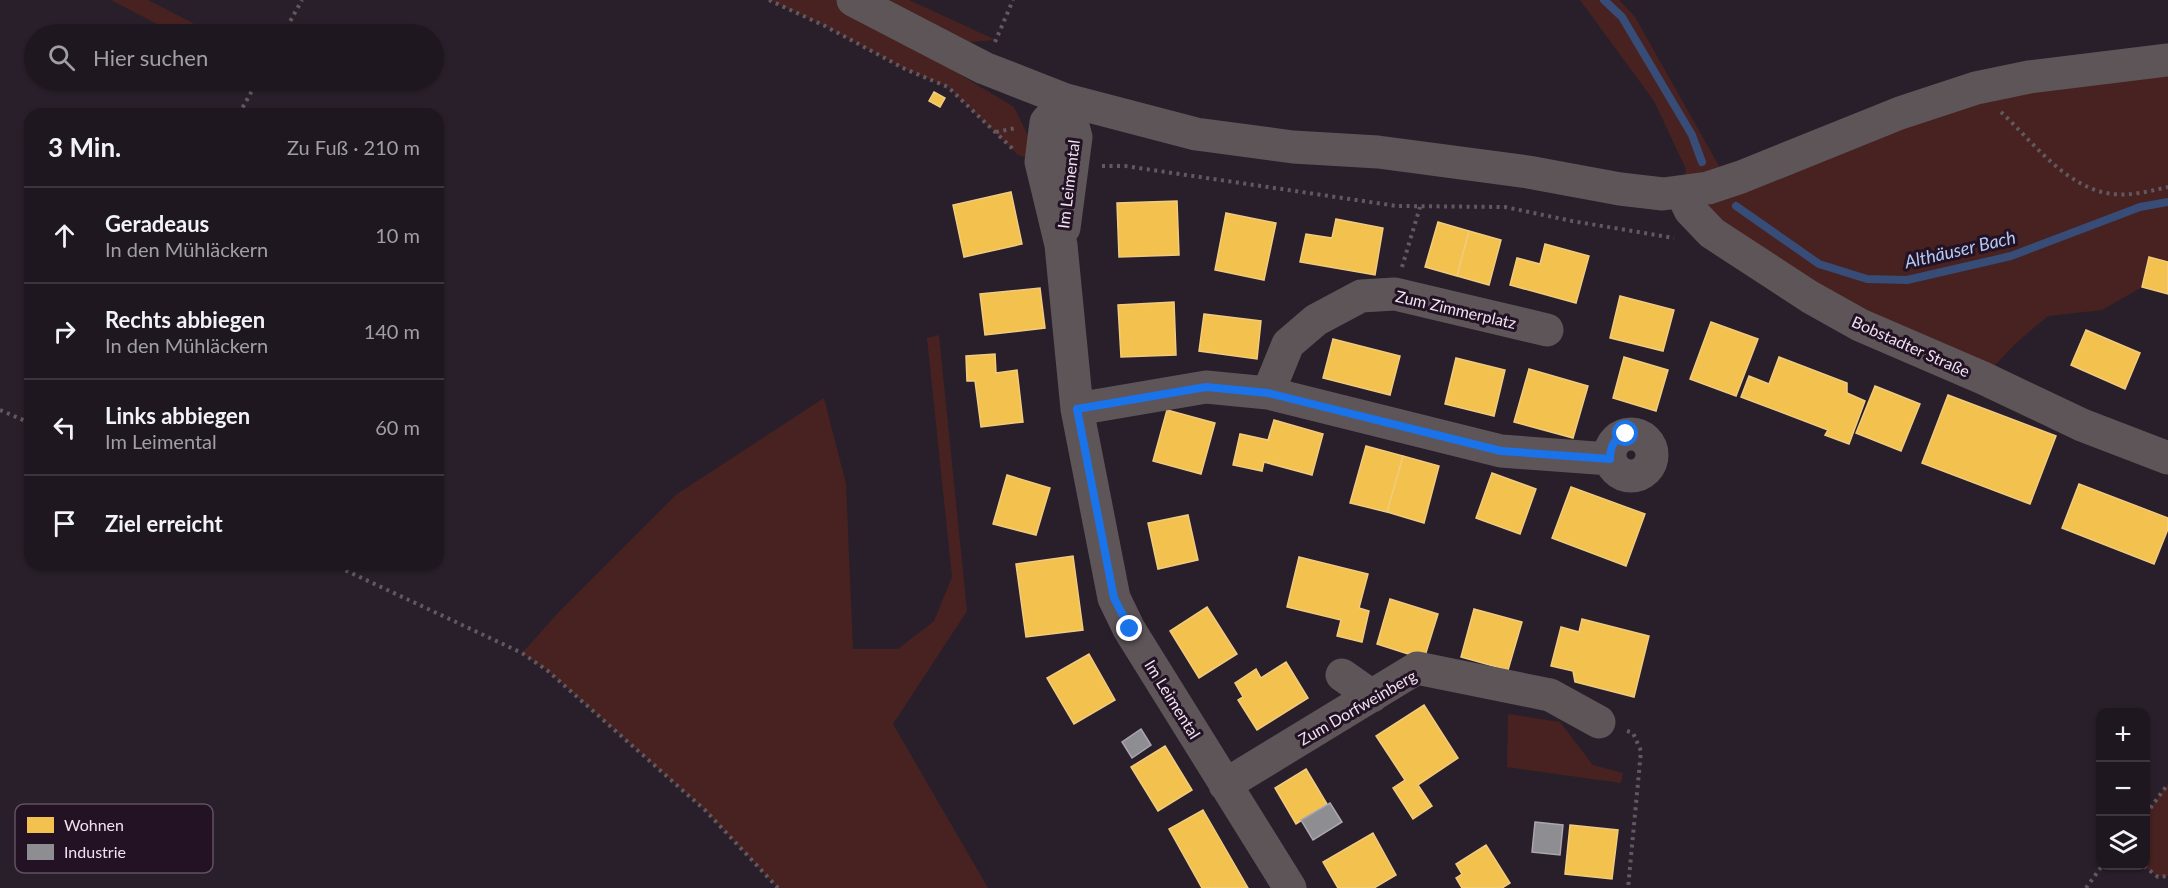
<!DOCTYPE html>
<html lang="de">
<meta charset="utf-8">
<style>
body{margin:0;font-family:Lato,sans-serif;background:#2c242d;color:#f1f3f6}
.controls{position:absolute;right:18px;bottom:18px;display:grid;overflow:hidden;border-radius:12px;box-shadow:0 2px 4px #0004}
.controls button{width:54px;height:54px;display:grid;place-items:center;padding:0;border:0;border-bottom:2px solid #3c363e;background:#1f1720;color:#f1f3f6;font:30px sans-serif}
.stop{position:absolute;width:18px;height:18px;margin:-14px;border:4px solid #1a73e8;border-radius:50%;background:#fff}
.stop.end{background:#1a73e8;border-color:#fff;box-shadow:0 2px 6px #0008}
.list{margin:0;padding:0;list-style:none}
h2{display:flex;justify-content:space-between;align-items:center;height:78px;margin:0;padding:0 24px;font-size:26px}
h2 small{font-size:20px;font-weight:400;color:#a19fa5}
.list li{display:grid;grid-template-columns:39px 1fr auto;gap:18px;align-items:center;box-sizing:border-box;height:96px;padding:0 24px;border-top:2px solid #3c363e}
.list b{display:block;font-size:22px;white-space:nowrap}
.list p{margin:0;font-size:20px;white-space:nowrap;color:#a19fa5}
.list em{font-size:20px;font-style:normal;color:#a19fa5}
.icon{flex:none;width:33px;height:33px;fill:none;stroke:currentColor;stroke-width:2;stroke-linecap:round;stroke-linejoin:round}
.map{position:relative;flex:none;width:2168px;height:888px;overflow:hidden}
.search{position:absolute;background:#1f1720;box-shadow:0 2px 4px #0004;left:24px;top:24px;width:420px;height:66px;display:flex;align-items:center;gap:15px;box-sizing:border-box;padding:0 21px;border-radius:33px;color:#a19fa5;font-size:22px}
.panel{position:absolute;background:#1f1720;box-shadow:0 2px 4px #0004;left:24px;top:108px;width:420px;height:462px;border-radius:18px}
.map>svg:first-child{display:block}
.green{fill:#472220}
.homes{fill:#f2c14e;stroke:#f1cb7e;stroke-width:1.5}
.industry{fill:#8d8d92;stroke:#aaa6ae;stroke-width:1.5}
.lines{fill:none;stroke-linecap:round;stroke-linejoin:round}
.stream{stroke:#374c77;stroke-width:8}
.path{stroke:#61595f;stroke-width:4;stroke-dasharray:3 4.5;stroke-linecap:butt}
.minor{stroke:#5e5559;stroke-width:33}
.route{stroke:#1a73e8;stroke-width:8}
.labels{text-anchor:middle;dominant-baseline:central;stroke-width:6;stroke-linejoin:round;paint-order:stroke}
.street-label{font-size:16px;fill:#efe2ef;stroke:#231124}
.water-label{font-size:18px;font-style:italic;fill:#b1caf6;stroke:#231124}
.key{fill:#231124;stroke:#605061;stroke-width:1.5}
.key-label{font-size:16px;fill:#efe2ef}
</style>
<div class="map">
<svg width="2168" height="888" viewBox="0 0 2168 888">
<rect width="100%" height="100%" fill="#291f2a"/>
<path class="green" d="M 111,0 L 148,0 L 214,34 L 176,34 Z
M 769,0 L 909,0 L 996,40 L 969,42 L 876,12 L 964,77 L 1014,107 L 1041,162 L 1018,155 L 948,87 L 905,69 L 825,26 Z
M 1580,0 L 1619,0 L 1635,17 L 1728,182 L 1900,113 L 2168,60 L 2168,262 L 2149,257 L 2142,287 L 2102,310 L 2048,316 L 2016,343 L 1983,378 L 1860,325 L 1682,193 L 1686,169 L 1654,101 Z
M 939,335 L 967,611 L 893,724 L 988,888 L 778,888 L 706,811 L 548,671 L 522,653 L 558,613 L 677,494 L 824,398 L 846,484 L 853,649 L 898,649 L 934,621 L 952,577 L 927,338 Z
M 1508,714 L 1560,722 L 1593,765 L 1623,773 L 1621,783 L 1507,767 Z
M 2168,784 L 2168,876 L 2158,877 L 2144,866 L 2146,814 Z"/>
<path class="homes" d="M 934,92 L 945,98 L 940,107 L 929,101 Z
M 1011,192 L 1022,244 L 964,257 L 953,205 Z
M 1177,201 L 1179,255 L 1119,257 L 1117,203 Z
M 1226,213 L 1276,223 L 1264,280 L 1215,270 Z
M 1336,219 L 1383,228 L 1375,275 L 1300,262 L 1306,234 L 1332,238 Z
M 1438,222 L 1469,231 L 1457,276 L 1425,267 Z
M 1469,231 L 1501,240 L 1489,285 L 1457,276 Z
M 1545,244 L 1589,256 L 1576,303 L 1510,285 L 1517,258 L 1540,264 Z
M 2149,257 L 2168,262 L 2168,294 L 2142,287 Z
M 1040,288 L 1045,328 L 985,335 L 980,294 Z
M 1620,296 L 1674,310 L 1663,351 L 1610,338 Z
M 1174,302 L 1176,355 L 1121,357 L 1118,305 Z
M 1204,314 L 1261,321 L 1257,359 L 1199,351 Z
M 1711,322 L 1758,339 L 1736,396 L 1690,379 Z
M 2086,330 L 2140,353 L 2125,389 L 2071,365 Z
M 1333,339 L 1400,356 L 1390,395 L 1323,378 Z
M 995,354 L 996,373 L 1017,370 L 1023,422 L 981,427 L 975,381 L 967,381 L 966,356 Z
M 1624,357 L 1668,370 L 1656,411 L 1613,398 Z
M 1779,357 L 1847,383 L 1847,393 L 1865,401 L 1849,444 L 1825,435 L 1828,430 L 1741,397 L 1749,376 L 1769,384 Z
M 1456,358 L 1505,370 L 1494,416 L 1445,404 Z
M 1529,369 L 1588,386 L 1573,438 L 1514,422 Z
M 1875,386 L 1920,404 L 1901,451 L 1856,433 Z
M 1948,395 L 2056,436 L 2030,504 L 1922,463 Z
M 1167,410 L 1215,423 L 1201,474 L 1153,461 Z
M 1274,420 L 1323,434 L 1312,475 L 1264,462 L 1262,471 L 1233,465 L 1240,434 L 1268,440 Z
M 1366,446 L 1403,456 L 1387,512 L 1350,503 Z
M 1403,456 L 1439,466 L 1424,523 L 1387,512 Z
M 1492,473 L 1536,489 L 1520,534 L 1476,518 Z
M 1007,475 L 1050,488 L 1036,535 L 993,524 Z
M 2079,484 L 2168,518 L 2168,529 L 2154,564 L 2062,528 Z
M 1571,487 L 1645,514 L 1626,566 L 1552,538 Z
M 1188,515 L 1198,560 L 1158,569 L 1148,523 Z
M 1073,556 L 1083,630 L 1026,637 L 1016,564 Z
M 1299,557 L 1368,574 L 1359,608 L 1369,611 L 1362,642 L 1337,636 L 1341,620 L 1287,607 Z
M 1390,599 L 1438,614 L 1424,659 L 1377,644 Z
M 1207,607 L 1237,654 L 1199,678 L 1170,631 Z
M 1474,609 L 1522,622 L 1508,670 L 1461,657 Z
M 1582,619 L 1649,636 L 1634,697 L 1575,682 L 1573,671 L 1551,666 L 1561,627 L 1579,632 Z
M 1089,654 L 1115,700 L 1074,724 L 1047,678 Z
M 1286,662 L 1308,698 L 1257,730 L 1238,700 L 1243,697 L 1235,683 L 1256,669 L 1261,678 Z
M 1424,705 L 1458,758 L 1418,785 L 1432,806 L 1413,819 L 1393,788 L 1405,780 L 1376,736 Z
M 1165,746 L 1192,790 L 1158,811 L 1131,767 Z
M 1306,769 L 1327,804 L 1296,824 L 1275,788 Z
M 1203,810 L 1248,888 L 1202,888 L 1169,829 Z
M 1570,825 L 1618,830 L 1612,879 L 1565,874 Z
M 1373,833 L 1396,875 L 1374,888 L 1338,888 L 1323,862 Z
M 1486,845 L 1510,883 L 1502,888 L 1462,888 L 1456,878 L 1462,874 L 1456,864 Z"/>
<path class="industry" d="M 1141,729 L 1151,745 L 1132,758 L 1122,742 Z
M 1330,803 L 1342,822 L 1313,840 L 1301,820 Z
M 1535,822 L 1563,825 L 1560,855 L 1532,852 Z"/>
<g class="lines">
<path class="stream" d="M 1604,0 L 1622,17 L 1692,135 L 1702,162
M 1736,206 L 1819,264 L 1867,279 L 1907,280 L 2011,256 L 2140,207 L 2168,202"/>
<path class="path" d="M 769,0 L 825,26 L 905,69 L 948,87 L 1014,150
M 283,34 L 302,0
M 995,42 L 1013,0
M 2001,112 C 2033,142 2066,188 2112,194 C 2131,196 2150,191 2168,187
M 239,114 L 258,80
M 996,132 L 1016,128
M 1102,166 L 1125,166 L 1397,206 L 1505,207 L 1572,221 L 1674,238
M 1402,267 L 1420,207
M 0,410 L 30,423
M 332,564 L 522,653 L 548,671 L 706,811 L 778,888
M 1627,731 L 1633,733 L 1641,751 L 1628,888
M 2146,814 L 2168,784
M 2144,866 L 2158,877 L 2168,876
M 2086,888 L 2102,866"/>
<path class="minor" d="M 853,0 L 984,68 L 1066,100 L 1196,134 L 1293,147 L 1378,152 L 1528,172 L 1620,189 L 1663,194 L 1708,188 L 1741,177 L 1900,113 L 1976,88 L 2029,77 L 2168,60
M 1066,100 L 1046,122 L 1041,162 L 1061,245 L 1077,409 L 1114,598 L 1129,629 L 1290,888
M 1682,193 L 1690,210 L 1712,233 L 1810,297 L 1860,325 L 1983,378 L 2082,425 L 2168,458
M 1064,228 L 1076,137 L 1066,100
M 1268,393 L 1288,344 L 1316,320 L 1361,296 L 1395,294 L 1547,330
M 1077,409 L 1206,387 L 1268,393 L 1501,451 L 1610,459
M1610 455a21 21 0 1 1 42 0a21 21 0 1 1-42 0Z
M 1342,675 L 1372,696
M 1225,785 L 1417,668 L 1550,695 L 1599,722"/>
</g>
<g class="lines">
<path class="route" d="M 1130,629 L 1114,598 L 1077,409 L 1206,387 L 1268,393 L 1501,451 L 1610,459 C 1610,446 1614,439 1626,434"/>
</g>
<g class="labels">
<g class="street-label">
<text transform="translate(1068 184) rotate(-83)">Im Leimental</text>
<text transform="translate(1456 309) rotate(13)">Zum Zimmerplatz</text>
<text transform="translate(1911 346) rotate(24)">Bobstadter Straße</text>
<text transform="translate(1173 699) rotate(58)">Im Leimental</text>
<text transform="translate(1357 707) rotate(-30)">Zum Dorfweinberg</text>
</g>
<g class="water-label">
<text transform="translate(1960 249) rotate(-13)">Althäuser Bach</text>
</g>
</g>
<rect x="15" y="804" width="198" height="69" rx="9" class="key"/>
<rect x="27" y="817" width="27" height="16" fill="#f2c14e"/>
<rect x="27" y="844" width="27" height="16" fill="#8d8d92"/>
<g class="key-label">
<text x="64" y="831">Wohnen</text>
<text x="64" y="858">Industrie</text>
</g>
</svg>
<div class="controls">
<button>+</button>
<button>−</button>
<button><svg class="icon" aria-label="layers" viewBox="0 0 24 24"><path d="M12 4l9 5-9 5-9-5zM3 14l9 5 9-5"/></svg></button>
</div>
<div class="stop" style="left:1626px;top:434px"></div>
<div class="stop end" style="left:1130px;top:629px"></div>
<div class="search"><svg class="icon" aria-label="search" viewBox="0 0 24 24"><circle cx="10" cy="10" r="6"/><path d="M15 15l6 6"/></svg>Hier suchen</div>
<section class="panel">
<h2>3 Min.<small>Zu Fuß · 210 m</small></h2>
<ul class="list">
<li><svg class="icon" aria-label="ahead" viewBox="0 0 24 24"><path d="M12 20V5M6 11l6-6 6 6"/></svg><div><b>Geradeaus</b><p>In den Mühläckern</p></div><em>10 m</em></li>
<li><svg class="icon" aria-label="right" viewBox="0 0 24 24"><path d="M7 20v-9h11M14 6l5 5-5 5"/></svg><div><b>Rechts abbiegen</b><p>In den Mühläckern</p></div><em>140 m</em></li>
<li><svg class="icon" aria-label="left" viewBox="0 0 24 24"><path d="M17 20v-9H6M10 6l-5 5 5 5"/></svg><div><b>Links abbiegen</b><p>Im Leimental</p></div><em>60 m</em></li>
<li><svg class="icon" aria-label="arrive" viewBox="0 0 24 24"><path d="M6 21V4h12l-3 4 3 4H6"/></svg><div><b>Ziel erreicht</b></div></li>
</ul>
</section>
</div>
